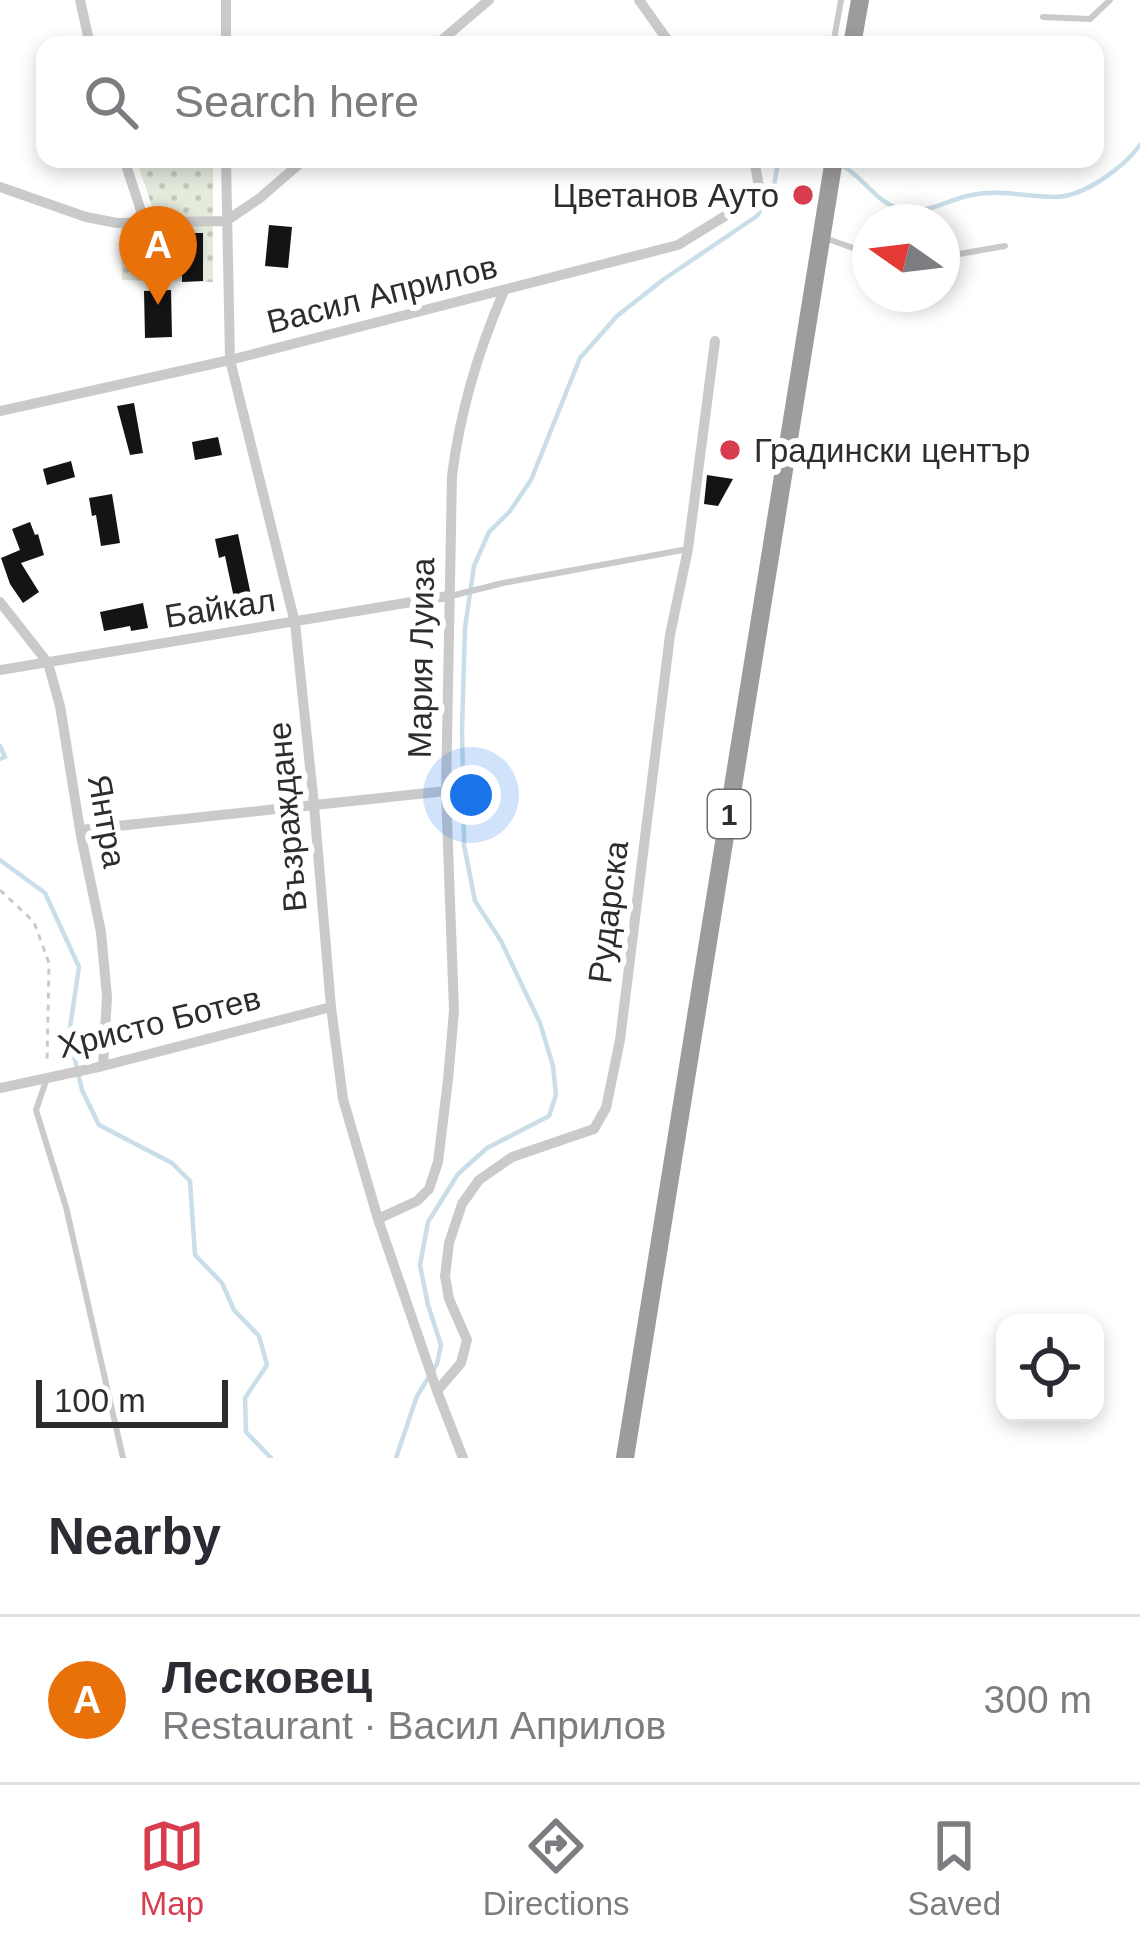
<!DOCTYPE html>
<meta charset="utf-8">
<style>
body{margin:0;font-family:Arial,sans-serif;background:#f2f2f3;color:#2b2b33}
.controls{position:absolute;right:36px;bottom:36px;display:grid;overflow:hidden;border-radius:24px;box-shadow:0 6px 18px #0003}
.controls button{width:108px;height:108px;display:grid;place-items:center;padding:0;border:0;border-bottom:3px solid #e1e1e2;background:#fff;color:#2b2b33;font:60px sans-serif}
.compass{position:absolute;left:852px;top:204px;width:108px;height:108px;border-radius:50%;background:#fff;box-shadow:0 6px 18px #0003;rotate:284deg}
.scale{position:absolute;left:36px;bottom:30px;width:192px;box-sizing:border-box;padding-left:12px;border:6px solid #2d2d2d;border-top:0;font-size:33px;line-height:42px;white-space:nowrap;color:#2d2d2d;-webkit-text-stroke:9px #fff;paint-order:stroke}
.you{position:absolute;left:471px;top:795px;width:42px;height:42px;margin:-30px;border:9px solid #fff;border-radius:50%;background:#1a73e8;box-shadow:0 0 0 18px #1a73e833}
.badge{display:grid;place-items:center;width:78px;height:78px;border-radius:50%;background:#d83c4f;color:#fff;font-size:39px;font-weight:700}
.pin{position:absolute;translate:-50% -99px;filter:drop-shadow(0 3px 6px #0008)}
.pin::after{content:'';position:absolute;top:63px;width:42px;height:36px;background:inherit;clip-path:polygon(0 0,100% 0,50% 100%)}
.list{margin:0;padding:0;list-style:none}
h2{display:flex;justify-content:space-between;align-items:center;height:156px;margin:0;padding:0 48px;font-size:51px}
h2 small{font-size:39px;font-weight:400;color:#7c7c81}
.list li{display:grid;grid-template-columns:78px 1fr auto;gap:36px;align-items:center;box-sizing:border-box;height:168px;padding:0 48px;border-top:3px solid #e1e1e2}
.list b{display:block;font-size:45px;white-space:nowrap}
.list p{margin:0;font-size:39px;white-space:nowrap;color:#7c7c81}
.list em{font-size:39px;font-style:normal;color:#7c7c81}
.icon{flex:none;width:66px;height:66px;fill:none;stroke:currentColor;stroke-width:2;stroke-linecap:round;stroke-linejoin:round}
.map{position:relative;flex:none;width:1140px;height:1458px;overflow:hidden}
.search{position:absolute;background:#fff;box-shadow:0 6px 18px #0003;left:36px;right:36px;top:36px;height:132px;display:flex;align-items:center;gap:30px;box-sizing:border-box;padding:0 42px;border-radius:24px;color:#7c7c81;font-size:45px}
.sheet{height:324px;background:#fff}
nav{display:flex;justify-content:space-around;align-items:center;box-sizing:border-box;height:168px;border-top:3px solid #e1e1e2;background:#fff;font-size:33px;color:#7c7c81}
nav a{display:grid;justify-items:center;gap:6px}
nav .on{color:#d83c4f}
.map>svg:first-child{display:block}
.park{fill:url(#park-dots)}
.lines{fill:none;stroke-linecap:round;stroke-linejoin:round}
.stream{stroke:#c9dee8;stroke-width:4.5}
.building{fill:#141414}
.path{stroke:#cacaca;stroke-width:3;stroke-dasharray:6 6;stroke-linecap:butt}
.service{stroke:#cacaca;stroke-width:6}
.minor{stroke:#cacaca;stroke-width:10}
.trunk{stroke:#9c9c9c;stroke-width:18}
.poi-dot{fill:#d83c4f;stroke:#fff;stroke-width:4.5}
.labels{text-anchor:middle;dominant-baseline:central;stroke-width:12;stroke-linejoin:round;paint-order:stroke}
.shield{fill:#fff;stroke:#6c6c6c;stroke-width:3}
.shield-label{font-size:30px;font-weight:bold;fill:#2d2d2d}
.poi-label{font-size:33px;fill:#2d2d2d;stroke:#fff;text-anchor:end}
.street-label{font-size:33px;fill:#2d2d2d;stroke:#fff}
</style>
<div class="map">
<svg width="1140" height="1458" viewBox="0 0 1140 1458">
<defs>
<pattern id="park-dots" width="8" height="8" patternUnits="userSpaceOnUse" patternTransform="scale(3)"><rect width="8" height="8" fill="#e4eadc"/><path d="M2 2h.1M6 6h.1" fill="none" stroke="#c4c9bd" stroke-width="1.8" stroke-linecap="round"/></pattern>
</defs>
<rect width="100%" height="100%" fill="#fff"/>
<path class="park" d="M 136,159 L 213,159 L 213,282 L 122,280 L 121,227 L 153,209 Z"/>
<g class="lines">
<path class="stream" d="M 841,165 C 863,176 875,202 900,209 C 926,216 948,199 972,195 C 1001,189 1026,197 1055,197 C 1084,197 1124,167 1140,145
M 0,746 L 5,757 L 0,759
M 0,860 L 45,893 L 79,967 L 69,1034 L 82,1090 L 99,1125 L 172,1163 L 190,1181 L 195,1255 L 222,1283 L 234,1310 L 259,1336 L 267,1365 L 245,1398 L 246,1432 L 271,1458
M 396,1458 L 417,1396 L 437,1364 L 441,1345 L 428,1305 L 420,1265 L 428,1222 L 458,1174 L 487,1148 L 549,1116 L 556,1095 L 553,1066 L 540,1023 L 501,941 L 475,901 L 464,845 L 462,728 L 465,628 L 474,566 L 489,532 L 510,511 L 531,480 L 580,358 L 617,316 L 664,279 L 757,216 L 774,185 L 778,163 L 786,159"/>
</g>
<path class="building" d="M 269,225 L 292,227 L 288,268 L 265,266 Z
M 182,233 L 203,233 L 203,281 L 182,282 Z
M 171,290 L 172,337 L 145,338 L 144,291 Z
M 134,403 L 143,453 L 130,455 L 117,406 Z
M 218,437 L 222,455 L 195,460 L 192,442 Z
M 71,461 L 75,477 L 47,485 L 43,469 Z
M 707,475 L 733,479 L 718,506 L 704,504 Z
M 112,494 L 120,543 L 101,546 L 96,515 L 92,516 L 89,498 Z
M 30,522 L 35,535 L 38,534 L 44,555 L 21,563 L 39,592 L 23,603 L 10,584 L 1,558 L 20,550 L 12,529 Z
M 238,534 L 255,614 L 210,622 L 207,606 L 227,602 L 227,599 L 234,598 L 225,556 L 219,558 L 215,539 Z
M 143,603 L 148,628 L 131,631 L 130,626 L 104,631 L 100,612 Z"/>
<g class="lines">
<path class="path" d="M 0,890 L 34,922 L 49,963 L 47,1064"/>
<path class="service" d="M 1043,17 L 1090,19 L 1110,0
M 833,45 L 841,0
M 825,238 L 870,254
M 942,257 L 1005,246
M 451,596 L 503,583 L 688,549
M 46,1081 L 36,1110 L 66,1207 L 123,1458"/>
<path class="minor" d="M 80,0 L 90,45
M 639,0 L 671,45
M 226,45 L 226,0
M 436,45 L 489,0
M 124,159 L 145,223
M 226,159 L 230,360 L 295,623 L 314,805 L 331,1007 L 343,1099 L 378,1219 L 437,1391 L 463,1458
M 0,187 L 86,217 L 117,223 L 226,221
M 226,221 L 260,198 L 305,159
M 0,411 L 230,360 L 678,245 L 738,208 L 759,187 L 754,159
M 0,602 L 48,663 L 60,706 L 81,836 L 101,932 L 107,997 L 103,1066
M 0,670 L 448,596
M 80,830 L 446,791
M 0,1088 L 103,1066 L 331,1007
M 378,1219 L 417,1201 L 429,1189 L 438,1162 L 448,1080 L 454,1011 L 446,791 L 452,476 C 460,411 478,351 504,291
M 437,1391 L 461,1363 L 467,1340 L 449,1299 L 445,1276 L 449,1243 L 462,1204 L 479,1180 L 512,1157 L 594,1129 L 606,1108 L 620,1040 L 670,635 L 688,549 L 715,341"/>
<path class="trunk" d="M 852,45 L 860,0
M 625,1458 L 834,159"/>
</g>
<g class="poi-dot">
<circle cx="803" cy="195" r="12"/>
<circle cx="730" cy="450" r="12"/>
</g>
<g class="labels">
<rect class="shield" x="708" y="790" width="42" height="48" rx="9"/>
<g class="shield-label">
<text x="729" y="814">1</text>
</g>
<g class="poi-label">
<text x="779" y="195">Цветанов Ауто</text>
<text x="754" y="450" text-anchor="start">Градински център</text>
</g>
<g class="street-label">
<text transform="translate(382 294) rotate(-14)">Васил Априлов</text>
<text transform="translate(220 608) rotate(-9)">Байкал</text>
<text transform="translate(421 658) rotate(-89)">Мария Луиза</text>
<text transform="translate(287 817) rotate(-95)">Възраждане</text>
<text transform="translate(107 821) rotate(80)">Янтра</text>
<text transform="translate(608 912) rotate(-83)">Рударска</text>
<text transform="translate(159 1022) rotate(-14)">Христо Ботев</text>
</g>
</g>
</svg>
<div class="controls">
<button><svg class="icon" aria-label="locate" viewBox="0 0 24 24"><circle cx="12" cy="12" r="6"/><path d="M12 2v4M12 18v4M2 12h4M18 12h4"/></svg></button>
</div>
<svg class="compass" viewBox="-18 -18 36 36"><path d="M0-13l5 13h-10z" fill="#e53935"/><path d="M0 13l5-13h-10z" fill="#7c7c81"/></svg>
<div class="scale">100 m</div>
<div class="you"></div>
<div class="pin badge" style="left:158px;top:305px;background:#e8710a">A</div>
<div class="search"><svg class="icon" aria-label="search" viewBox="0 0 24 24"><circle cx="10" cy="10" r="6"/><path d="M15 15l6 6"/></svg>Search here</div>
</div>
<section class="sheet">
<h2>Nearby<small></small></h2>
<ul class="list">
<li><span class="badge" style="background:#e8710a">A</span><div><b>Лесковец</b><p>Restaurant · Васил Априлов</p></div><em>300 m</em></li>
</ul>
</section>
<nav>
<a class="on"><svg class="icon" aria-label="map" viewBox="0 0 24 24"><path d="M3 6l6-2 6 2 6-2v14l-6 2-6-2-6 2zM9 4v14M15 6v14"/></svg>Map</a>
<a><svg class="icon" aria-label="directions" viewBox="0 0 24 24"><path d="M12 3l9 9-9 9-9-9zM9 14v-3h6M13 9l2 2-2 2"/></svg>Directions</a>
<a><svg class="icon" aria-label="saved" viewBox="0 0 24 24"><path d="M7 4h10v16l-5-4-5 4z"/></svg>Saved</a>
</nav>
